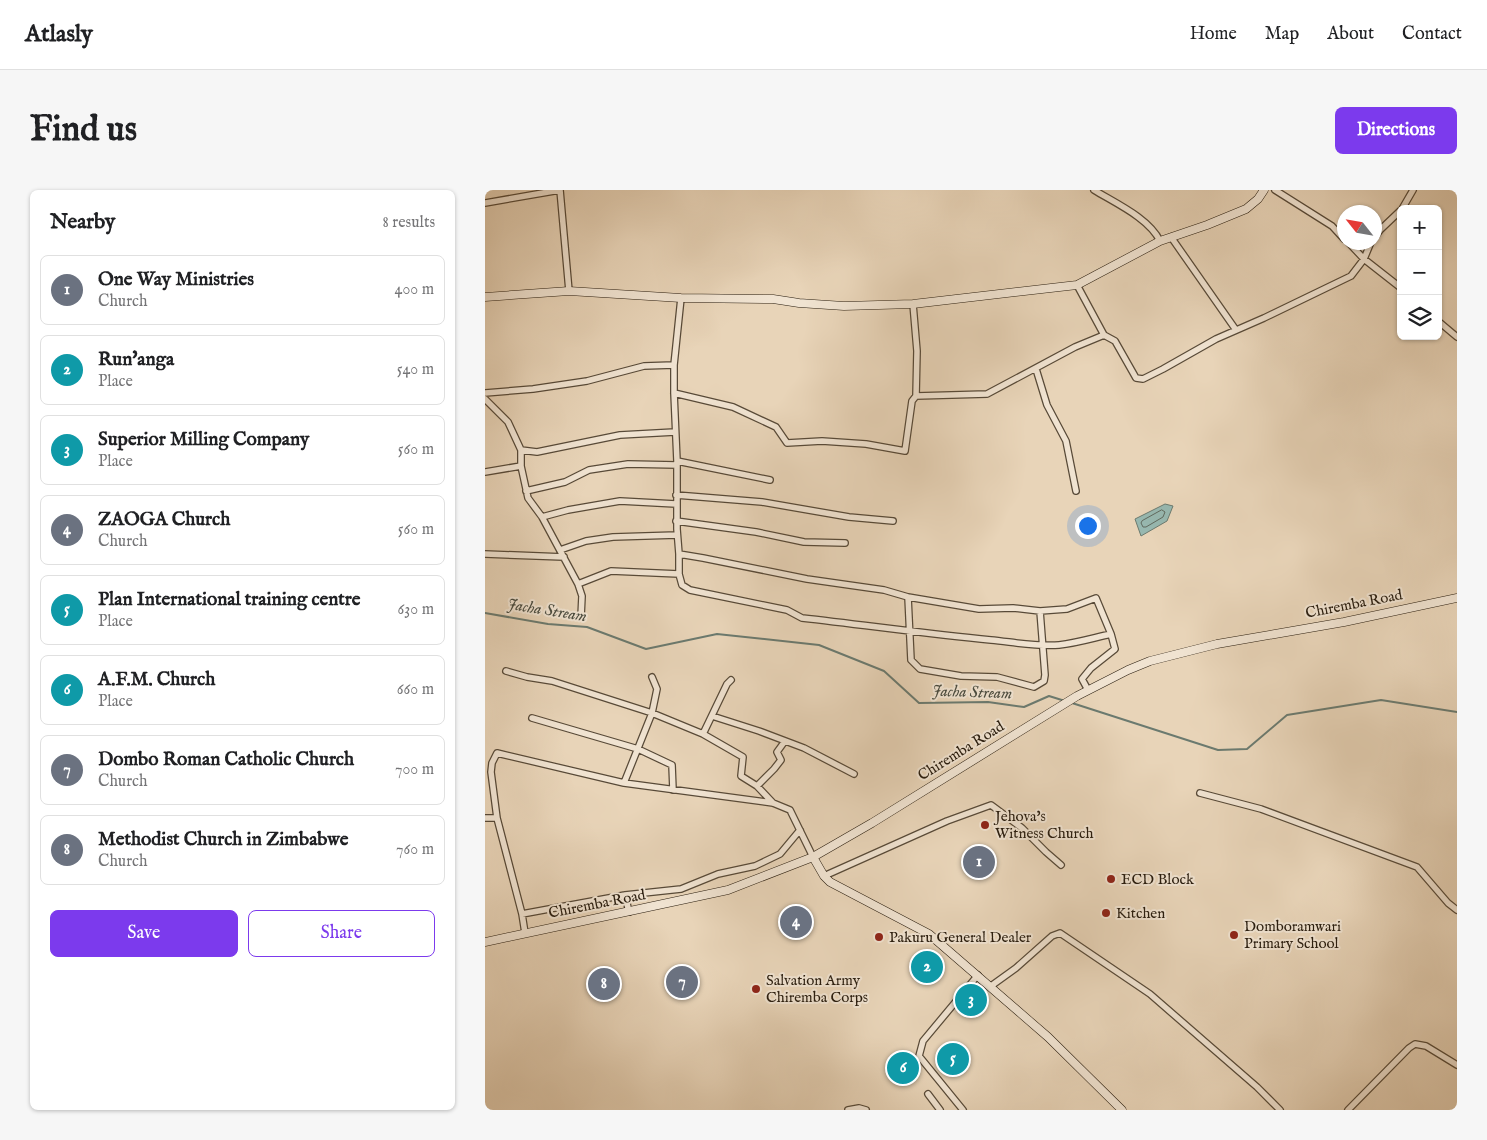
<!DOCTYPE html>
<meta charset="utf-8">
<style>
body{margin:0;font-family:"IM FELL English",serif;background:#f6f6f6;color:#202124}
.controls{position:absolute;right:15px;top:15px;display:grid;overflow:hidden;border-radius:8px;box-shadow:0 1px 4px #0004}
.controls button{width:45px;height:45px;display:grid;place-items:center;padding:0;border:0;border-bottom:1px solid #e0e0e0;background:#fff;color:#202124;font:25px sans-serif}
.compass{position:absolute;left:852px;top:15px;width:45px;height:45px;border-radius:50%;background:#fff;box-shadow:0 1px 4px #0004;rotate:301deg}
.you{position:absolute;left:602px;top:335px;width:18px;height:18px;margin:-12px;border:4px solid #fff;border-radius:50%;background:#1a73e8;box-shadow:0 0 0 8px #1a73e833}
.badge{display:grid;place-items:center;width:32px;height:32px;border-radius:50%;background:#7c3aed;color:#fff;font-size:16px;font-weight:700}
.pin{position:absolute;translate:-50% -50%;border:2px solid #fff;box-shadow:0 1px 5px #0006}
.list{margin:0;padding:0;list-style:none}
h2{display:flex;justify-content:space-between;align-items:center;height:65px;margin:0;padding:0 20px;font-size:21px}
h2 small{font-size:16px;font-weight:400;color:#757577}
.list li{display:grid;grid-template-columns:32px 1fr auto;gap:15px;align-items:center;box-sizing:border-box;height:70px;margin:0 10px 10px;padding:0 10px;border:1px solid #e0e0e0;border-radius:8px}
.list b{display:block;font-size:19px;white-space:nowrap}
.list p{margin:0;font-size:16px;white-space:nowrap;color:#757577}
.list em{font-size:16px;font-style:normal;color:#757577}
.actions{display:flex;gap:10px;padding:15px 20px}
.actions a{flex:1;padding:11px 0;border:1px solid #7c3aed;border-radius:8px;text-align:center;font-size:18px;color:#7c3aed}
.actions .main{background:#7c3aed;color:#fff}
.icon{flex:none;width:28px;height:28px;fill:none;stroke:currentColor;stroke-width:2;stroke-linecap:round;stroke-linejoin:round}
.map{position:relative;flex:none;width:972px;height:920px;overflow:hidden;border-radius:8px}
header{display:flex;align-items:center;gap:30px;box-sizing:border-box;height:70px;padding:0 25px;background:#fff;border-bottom:1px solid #e0e0e0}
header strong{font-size:24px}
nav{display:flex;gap:28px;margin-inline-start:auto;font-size:18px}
.intro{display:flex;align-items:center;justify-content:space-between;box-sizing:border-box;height:120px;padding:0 30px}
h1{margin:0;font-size:35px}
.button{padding:12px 22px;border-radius:8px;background:#7c3aed;color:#fff;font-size:18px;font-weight:700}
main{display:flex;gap:30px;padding:0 30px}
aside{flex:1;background:#fff;border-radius:8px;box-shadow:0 1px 4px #0004}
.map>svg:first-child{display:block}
.water{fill:#97b8b0;stroke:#6b7a6f}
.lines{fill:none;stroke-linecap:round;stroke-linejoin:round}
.shore{stroke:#606a5f;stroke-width:1}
.stream{stroke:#6b7a6f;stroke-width:2}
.street-casing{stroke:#584a38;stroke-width:8}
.secondary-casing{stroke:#281c0e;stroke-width:9}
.street{stroke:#f0e3d1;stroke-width:5.5}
.secondary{stroke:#f0e3d1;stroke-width:8}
.poi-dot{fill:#8f2418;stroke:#f0e3d1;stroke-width:2}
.labels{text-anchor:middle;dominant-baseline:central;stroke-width:4;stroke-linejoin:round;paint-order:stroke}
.street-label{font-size:15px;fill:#281c0e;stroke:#f0e3d1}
.poi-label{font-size:15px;fill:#281c0e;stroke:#f0e3d1;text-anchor:start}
.water-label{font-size:16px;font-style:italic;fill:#494b3f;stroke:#f0e3d1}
</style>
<header>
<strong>Atlasly</strong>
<nav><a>Home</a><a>Map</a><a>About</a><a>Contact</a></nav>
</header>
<div class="intro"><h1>Find us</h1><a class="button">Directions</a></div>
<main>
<aside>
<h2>Nearby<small>8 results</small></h2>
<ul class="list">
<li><span class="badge" style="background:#6b7280">1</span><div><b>One Way Ministries</b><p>Church</p></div><em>400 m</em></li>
<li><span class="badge" style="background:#0f9aa8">2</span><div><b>Run'anga</b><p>Place</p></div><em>540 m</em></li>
<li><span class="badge" style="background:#0f9aa8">3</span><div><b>Superior Milling Company</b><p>Place</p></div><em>560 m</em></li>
<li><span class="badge" style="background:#6b7280">4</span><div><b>ZAOGA Church</b><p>Church</p></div><em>560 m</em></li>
<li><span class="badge" style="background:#0f9aa8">5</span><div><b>Plan International training centre</b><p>Place</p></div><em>630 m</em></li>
<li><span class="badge" style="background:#0f9aa8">6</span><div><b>A.F.M. Church</b><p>Place</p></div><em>660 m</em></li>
<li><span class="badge" style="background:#6b7280">7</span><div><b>Dombo Roman Catholic Church</b><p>Church</p></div><em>700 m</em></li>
<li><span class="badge" style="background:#6b7280">8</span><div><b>Methodist Church in Zimbabwe</b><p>Church</p></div><em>760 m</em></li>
</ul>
<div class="actions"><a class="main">Save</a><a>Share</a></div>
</aside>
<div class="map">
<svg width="972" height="920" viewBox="0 0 972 920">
<rect width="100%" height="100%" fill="#e8d4b8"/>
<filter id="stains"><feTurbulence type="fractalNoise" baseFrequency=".004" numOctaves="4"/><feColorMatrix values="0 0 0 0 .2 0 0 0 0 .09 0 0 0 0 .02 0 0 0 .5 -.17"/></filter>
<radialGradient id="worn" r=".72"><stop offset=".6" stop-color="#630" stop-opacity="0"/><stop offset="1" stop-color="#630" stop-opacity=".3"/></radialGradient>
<path class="water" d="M 680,314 L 688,316 L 682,331 L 656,346 L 650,329 Z"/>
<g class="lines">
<path class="shore" d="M 677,320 L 680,322 L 678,327 L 661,337 L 658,337 L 656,333 L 657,331 Z"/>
<path class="stream" d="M 0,423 L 63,434 L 102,437 L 161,459 L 232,444 L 334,455 L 399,481 L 434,513 L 503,512 L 539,517 L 564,506 L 580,511
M 587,513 L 733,560 L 762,559 L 802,525 L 896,510 L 972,522"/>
<g class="street-casing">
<path id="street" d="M 75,0 L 84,101
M 609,0 C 630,13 664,28 675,51
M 790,0 L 847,36 L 859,49
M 0,13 L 75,0
M 917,19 L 928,0
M 686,47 L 751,140
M 889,48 L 895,40 L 916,20
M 863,52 L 879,69 L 916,98
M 592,95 L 619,145 L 630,151 L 651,188 L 658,189 L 678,179 L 731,149 L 779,128 L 866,86 L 879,69 L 886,52
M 196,108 L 189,175 L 189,203 L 192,271 L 192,339 L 194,364 L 194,384 L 197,395 L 205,400 L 302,420 L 317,428 C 380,435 443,444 506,450 C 527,452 553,457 574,455 C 592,453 608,448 626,444
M 953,131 L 972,147
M 551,179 L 562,215 L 581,251 L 591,301
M 0,203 L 48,199 L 102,191 L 159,176 L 189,175
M 189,203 L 248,217 L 291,237 L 302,253 L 337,251 L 381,254 L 420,261 L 427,211 L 431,206 L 432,161 L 428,114
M 431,206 L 502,204 L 590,157 L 619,145
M 0,209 L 23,232 L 36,260 L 36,276 L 43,308 L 57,327 L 93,394 L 97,406 L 96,427
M 36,260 L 52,262 L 135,245 L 190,242
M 192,271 L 285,290
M 0,282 L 36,276
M 41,301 L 80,292 L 104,280 L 143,274 L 192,275
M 191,305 L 277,312 L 364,327 L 408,331
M 57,327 L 83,320 L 135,311 L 191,314
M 191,331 L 271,342 L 319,352 L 360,353
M 75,360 L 101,351 L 128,347 L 192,345
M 0,364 L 79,367
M 194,364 L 218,368 L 322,389 L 399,400 L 423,407 L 494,419 L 528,418 L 555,421 L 582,419 L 611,408 L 626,444 L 630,459 L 606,478 L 597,489 L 603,500
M 93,394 L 126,381 L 194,384
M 423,407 L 426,470 L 435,479 L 476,486 L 512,487 L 549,497 L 559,491 L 560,485 L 555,421
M 21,481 L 42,487 L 67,491 L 167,523 L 218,544 L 258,567 L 256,586 L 272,596 L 288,613
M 227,526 L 274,541 L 319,558 L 369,584
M 47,528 L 153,559 L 187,575 L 188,600
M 218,544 L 242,494 L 246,490
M 139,593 L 167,523 L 172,499 L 167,487
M 272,596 L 289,579 L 296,570 L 292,562 L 300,551
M 715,603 L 776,619 L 932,677 L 963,713 L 972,720
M 0,628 L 12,628
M 339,686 L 462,631 L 506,615 L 537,638 L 561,662 L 576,675
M 140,705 L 144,722
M 37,724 L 140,705 L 196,699 L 233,684 L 270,676 L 295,664 L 315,640
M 40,743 L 37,724 L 12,628 L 6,582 L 7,573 L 12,563 L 139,593 L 288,613 L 305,620 L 328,667
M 506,796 L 531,778 L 567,746 L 575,743 L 665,804 L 772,897 L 795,920
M 443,904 L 455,920
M 363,920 L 374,918 L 381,920
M 478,920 L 434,866 L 438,851 L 493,785
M 863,920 L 924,858 L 930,854 L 941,856 L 972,875"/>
</g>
<g class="secondary-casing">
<path id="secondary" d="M 0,107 L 84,101 L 196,108 L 288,109 L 314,113 L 359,116 L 428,114 L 592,95 L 675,51 L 722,35 L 761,19 L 773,9 L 779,0
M 328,667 L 339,686 L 345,692 L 444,744 L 563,847 L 637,920
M 0,752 L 243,700 L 328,667 L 387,633 L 592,506 L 643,480 L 665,471 L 732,454 L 859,432 L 972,408"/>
</g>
<use href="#street" class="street"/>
<use href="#secondary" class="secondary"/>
</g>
<g class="poi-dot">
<circle cx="500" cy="635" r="5"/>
<circle cx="626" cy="689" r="5"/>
<circle cx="621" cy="723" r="5"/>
<circle cx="749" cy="745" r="5"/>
<circle cx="394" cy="747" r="5"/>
<circle cx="271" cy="799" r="5"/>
</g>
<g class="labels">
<g class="street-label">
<text transform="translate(869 414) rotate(-11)">Chiremba Road</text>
<text transform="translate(476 561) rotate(-32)">Chiremba Road</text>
<text transform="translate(112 714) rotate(-11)">Chiremba Road</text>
</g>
<g class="poi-label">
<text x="510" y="626">Jehova's<tspan x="510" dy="17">Witness Church</tspan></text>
<text x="636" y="689">ECD Block</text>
<text x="631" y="723">Kitchen</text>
<text x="759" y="736">Domboramwari<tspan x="759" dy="17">Primary School</tspan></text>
<text x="404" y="747">Pakuru General Dealer</text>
<text x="281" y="790">Salvation Army<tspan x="281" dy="17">Chiremba Corps</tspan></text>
</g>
<g class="water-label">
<text transform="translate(62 421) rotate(9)">Jacha Stream</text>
<text transform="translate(487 503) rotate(2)">Jacha Stream</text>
</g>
</g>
<rect width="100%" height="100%" filter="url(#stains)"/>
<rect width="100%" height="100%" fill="url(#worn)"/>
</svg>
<div class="controls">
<button>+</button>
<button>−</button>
<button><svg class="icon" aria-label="layers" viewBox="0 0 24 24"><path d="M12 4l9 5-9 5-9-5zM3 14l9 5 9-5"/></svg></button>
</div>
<svg class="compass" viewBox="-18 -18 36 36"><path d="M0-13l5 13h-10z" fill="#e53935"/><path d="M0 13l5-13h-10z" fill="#757577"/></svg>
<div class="you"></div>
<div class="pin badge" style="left:494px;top:672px;background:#6b7280">1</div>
<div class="pin badge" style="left:442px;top:777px;background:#0f9aa8">2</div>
<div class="pin badge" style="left:486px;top:810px;background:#0f9aa8">3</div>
<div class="pin badge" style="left:311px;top:732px;background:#6b7280">4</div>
<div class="pin badge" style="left:468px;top:869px;background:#0f9aa8">5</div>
<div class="pin badge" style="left:418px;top:878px;background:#0f9aa8">6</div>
<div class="pin badge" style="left:197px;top:792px;background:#6b7280">7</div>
<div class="pin badge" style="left:119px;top:794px;background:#6b7280">8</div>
</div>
</main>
